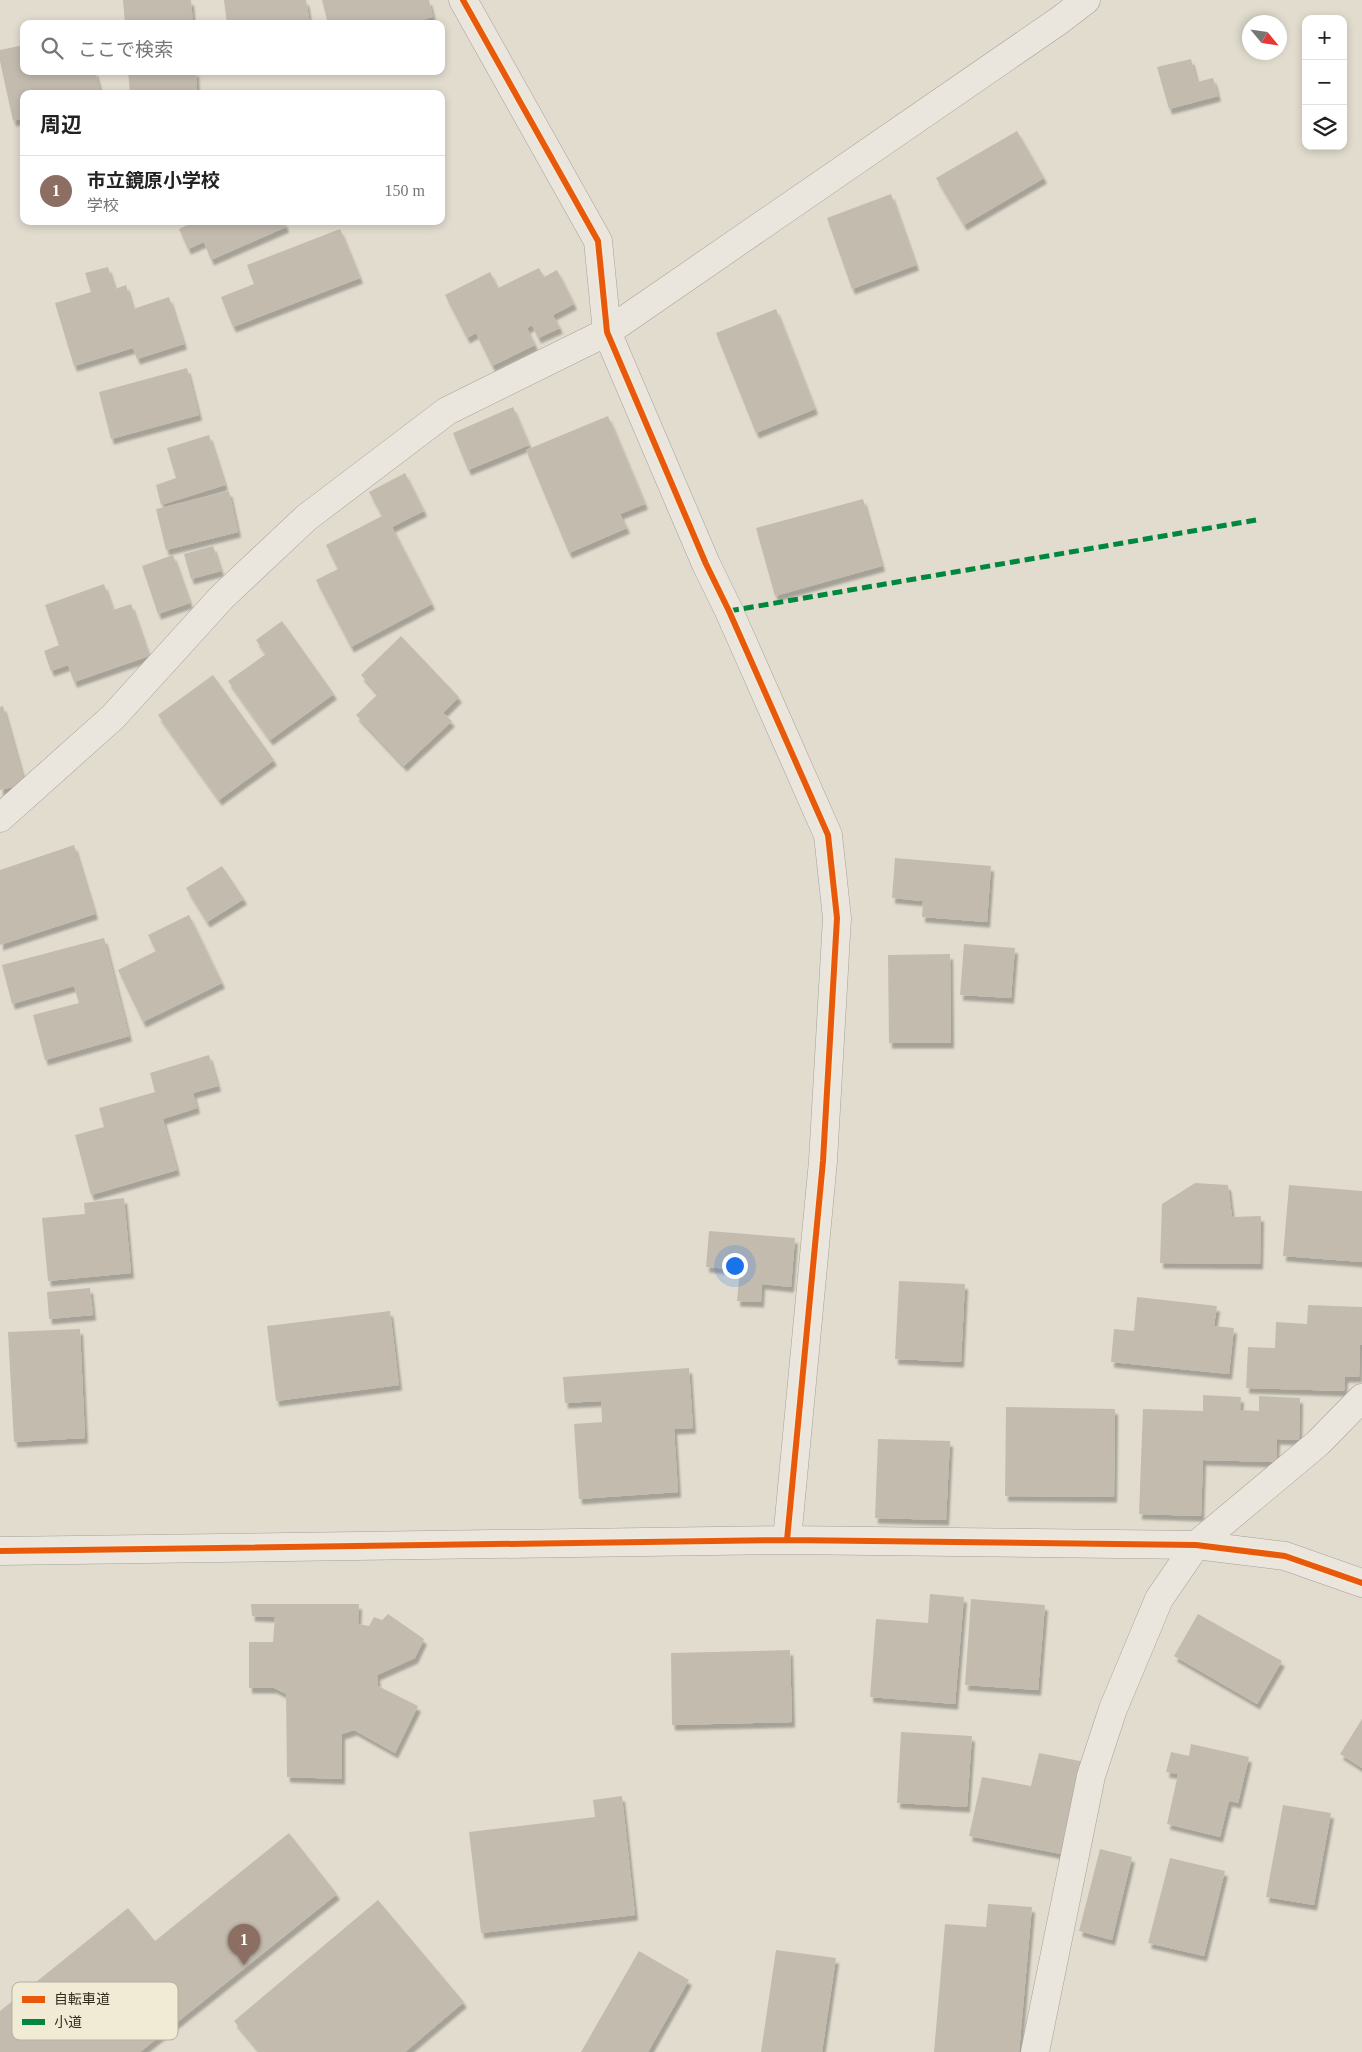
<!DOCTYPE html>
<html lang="ja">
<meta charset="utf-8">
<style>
body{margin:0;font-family:"Times New Roman","Noto Sans JP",serif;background:#f2f2f2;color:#222}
.controls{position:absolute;right:15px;top:15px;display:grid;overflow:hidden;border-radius:10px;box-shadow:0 2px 8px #0003}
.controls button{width:45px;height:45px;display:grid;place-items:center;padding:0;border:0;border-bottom:1px solid #e0e0e0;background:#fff;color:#222;font:25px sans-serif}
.compass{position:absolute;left:1242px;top:15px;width:45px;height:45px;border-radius:50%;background:#fff;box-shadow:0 2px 8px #0003;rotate:119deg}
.you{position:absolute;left:734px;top:1265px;width:18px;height:18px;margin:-12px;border:4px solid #fff;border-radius:50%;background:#1a73e8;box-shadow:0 0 0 8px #1a73e833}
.badge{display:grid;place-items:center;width:32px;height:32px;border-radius:50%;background:#2563eb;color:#fff;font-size:16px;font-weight:700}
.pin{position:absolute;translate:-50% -41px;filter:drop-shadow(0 1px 2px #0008)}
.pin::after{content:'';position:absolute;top:26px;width:18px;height:15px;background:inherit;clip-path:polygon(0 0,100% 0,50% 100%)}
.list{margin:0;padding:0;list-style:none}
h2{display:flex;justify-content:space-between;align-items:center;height:65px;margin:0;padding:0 20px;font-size:21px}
h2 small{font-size:16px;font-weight:400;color:#767676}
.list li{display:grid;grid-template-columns:32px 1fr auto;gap:15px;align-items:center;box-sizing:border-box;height:70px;padding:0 20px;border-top:1px solid #e0e0e0}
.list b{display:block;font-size:19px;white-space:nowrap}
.list p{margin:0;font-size:16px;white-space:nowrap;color:#767676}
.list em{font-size:16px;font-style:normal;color:#767676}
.icon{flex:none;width:28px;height:28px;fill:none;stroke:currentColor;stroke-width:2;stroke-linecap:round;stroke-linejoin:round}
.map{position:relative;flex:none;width:1362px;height:2052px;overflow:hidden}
.search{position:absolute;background:#fff;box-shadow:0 2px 8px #0003;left:20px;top:20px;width:425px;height:55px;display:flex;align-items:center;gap:12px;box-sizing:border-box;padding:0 18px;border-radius:10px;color:#767676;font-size:19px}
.panel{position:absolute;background:#fff;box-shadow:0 2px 8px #0003;left:20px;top:90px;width:425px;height:135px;border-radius:10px}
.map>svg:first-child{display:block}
.building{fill:#c4bbaf;filter:url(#shadow)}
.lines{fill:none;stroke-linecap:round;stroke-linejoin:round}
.minor-casing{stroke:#a6a197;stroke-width:29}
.minor{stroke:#eae6de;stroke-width:28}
.quiet{stroke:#00873e;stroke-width:5;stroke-dasharray:10 5;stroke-linecap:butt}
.cycleway-casing{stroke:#f1ead4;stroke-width:9}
.cycleway{stroke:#e8590c;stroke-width:6}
.key{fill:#f1ead4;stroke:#b8b09e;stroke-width:1}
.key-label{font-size:14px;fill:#342a20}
</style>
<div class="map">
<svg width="1362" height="2052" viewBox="0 0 1362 2052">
<defs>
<filter id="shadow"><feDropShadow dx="3" dy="5.5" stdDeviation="1" flood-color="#0004"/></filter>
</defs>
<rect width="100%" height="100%" fill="#e1dcce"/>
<path class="building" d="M 123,0 L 191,0 L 193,24 L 125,24 Z
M 224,0 L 306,0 L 310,24 L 227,24 Z
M 322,0 L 429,0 L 433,17 L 406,24 L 328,24 Z
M 24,45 L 24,71 L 95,71 L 101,94 L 24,94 L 24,118 L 13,121 L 0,61 L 0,50 Z
M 1191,59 L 1197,82 L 1213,78 L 1218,96 L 1169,109 L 1157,67 Z
M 128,71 L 196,71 L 197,94 L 130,94 Z
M 1017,131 L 1044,178 L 964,225 L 936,178 Z
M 891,194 L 916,265 L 852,289 L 827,218 Z
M 195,221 L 284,221 L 286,227 L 211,260 L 204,242 L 188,249 L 179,229 Z
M 340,229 L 360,278 L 233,327 L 221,297 L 254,284 L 247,265 Z
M 108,267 L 115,289 L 126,285 L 133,309 L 169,297 L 184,344 L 137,359 L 133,348 L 74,366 L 55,303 L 91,292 L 85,273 Z
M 539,268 L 544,277 L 557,270 L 574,304 L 553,315 L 560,328 L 538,338 L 532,325 L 527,328 L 535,345 L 492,366 L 476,333 L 467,338 L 445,295 L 490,272 L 498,288 Z
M 776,309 L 815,409 L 756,433 L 716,333 Z
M 187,368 L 199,415 L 111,439 L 99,392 Z
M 513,407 L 529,445 L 468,470 L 453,433 Z
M 608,416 L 645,504 L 620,514 L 627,528 L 569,553 L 526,450 Z
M 209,435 L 225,485 L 161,505 L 156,485 L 176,478 L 167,448 Z
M 405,473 L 424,511 L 392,527 L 432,604 L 351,647 L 316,580 L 338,569 L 326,545 L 382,516 L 369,492 Z
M 229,491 L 238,532 L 166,550 L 156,509 Z
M 863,499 L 882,566 L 775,596 L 756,528 Z
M 213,546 L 221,571 L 191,579 L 184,554 Z
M 173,555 L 190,603 L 158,614 L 142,566 Z
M 104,584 L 113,610 L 131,604 L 149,656 L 74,682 L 68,665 L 51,671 L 44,651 L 59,645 L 45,605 Z
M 282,621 L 334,694 L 270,740 L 228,681 L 266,654 L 256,640 Z
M 401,636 L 459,697 L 443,713 L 452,721 L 404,766 L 356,715 L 378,694 L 361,675 Z
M 213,675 L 274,760 L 219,800 L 158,715 Z
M 3,706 L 25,784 L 0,790 L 0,707 Z
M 74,845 L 95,914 L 0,945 L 0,870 Z
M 895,858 L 991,866 L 987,922 L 922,917 L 923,901 L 892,898 Z
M 222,866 L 244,899 L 207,922 L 186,888 Z
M 189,915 L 222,983 L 143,1022 L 118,970 L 156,951 L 148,935 Z
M 104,938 L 129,1036 L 45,1060 L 33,1015 L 79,1003 L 74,986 L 12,1004 L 2,965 Z
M 964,944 L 1015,948 L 1011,998 L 960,995 Z
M 950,954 L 951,1043 L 889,1043 L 888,955 Z
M 209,1055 L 218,1086 L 193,1093 L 197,1108 L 163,1119 L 177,1170 L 91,1195 L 75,1135 L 104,1127 L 99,1108 L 155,1092 L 150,1073 Z
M 1195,1183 L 1228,1185 L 1232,1217 L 1261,1216 L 1260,1264 L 1160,1263 L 1162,1204 Z
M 1289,1185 L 1362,1191 L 1362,1262 L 1283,1256 Z
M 124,1198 L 131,1273 L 48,1281 L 42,1218 L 85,1214 L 84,1203 Z
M 709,1231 L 795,1238 L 791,1287 L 762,1284 L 761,1302 L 737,1301 L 740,1270 L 706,1267 Z
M 899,1281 L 965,1284 L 961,1362 L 895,1359 Z
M 90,1288 L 93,1315 L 49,1319 L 47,1292 Z
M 1137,1297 L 1217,1306 L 1214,1326 L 1234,1328 L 1229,1374 L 1111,1362 L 1114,1329 L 1134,1331 Z
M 1308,1305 L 1362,1307 L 1362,1345 L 1360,1345 L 1359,1377 L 1345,1377 L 1344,1391 L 1246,1388 L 1248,1347 L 1275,1348 L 1276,1322 L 1307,1324 Z
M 390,1311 L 399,1385 L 276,1401 L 267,1326 Z
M 80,1329 L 85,1438 L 14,1442 L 8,1332 Z
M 689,1368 L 693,1428 L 674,1429 L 678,1492 L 579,1499 L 574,1424 L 602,1422 L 601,1401 L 565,1403 L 563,1377 Z
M 1203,1395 L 1241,1397 L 1240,1410 L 1259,1411 L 1259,1396 L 1300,1398 L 1299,1440 L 1277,1439 L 1276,1462 L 1203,1460 L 1201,1516 L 1139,1514 L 1143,1409 L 1203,1411 Z
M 1006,1407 L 1115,1409 L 1114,1497 L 1005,1496 Z
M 878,1439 L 950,1441 L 946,1520 L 875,1518 Z
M 930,1594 L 964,1597 L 955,1704 L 870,1697 L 876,1619 L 928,1623 Z
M 971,1599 L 1045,1605 L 1038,1690 L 965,1685 Z
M 251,1604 L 359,1604 L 358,1624 L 369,1626 L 374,1617 L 382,1620 L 388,1614 L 424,1639 L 415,1658 L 377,1675 L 378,1686 L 418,1706 L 395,1753 L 354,1730 L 342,1734 L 342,1779 L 287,1777 L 286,1694 L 274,1688 L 249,1688 L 249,1642 L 273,1642 L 275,1617 L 252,1616 Z
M 1198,1614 L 1282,1661 L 1257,1704 L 1174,1656 Z
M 790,1650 L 792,1722 L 672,1725 L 671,1653 Z
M 1362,1719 L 1362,1768 L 1340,1754 Z
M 901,1732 L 972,1736 L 967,1807 L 897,1803 Z
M 1191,1744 L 1249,1757 L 1238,1803 L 1229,1801 L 1220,1837 L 1167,1824 L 1178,1774 L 1166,1772 L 1171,1752 L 1189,1756 Z
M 1039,1753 L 1085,1762 L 1066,1855 L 969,1836 L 982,1777 L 1031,1786 Z
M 622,1796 L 635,1915 L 481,1933 L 469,1832 L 595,1817 L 593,1800 Z
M 1283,1805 L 1331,1813 L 1314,1905 L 1266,1897 Z
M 289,1833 L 337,1894 L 140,2052 L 0,2052 L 0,2011 L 128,1908 L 155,1941 Z
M 1100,1849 L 1132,1857 L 1112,1940 L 1079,1931 Z
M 1170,1858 L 1225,1871 L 1204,1956 L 1148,1943 Z
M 378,1900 L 464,2002 L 405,2052 L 260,2052 L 234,2021 Z
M 988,1904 L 1032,1907 L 1019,2052 L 934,2052 L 945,1924 L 986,1927 Z
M 776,1950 L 836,1958 L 822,2052 L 761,2052 Z
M 639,1951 L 689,1980 L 648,2052 L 581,2052 Z"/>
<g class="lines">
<g class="minor-casing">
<path id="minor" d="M 463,0 L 598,241 L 607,332 L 706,564 L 729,611 L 828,835 L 837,918 L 823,1161 L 787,1540
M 0,818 L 113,717 L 222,597 L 306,518 L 447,411 L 607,332 L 1060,20 L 1086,0
M 0,1551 L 787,1540 L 1196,1545 L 1285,1556 L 1362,1583
M 1035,2052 L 1091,1776 L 1113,1709 L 1159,1599 L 1196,1545 L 1318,1443 L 1362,1398"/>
</g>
<use href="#minor" class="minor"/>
<path class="quiet" d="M 729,611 L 1256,520"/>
<g class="cycleway-casing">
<path id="cycleway" d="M 463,0 L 598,241 L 607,332 L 706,564 L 729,611 L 828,835 L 837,918 L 823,1161 L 787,1540
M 0,1551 L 787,1540 L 1196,1545 L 1285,1556 L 1362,1583"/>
</g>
<use href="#cycleway" class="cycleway"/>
</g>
<rect x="12" y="1982" width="166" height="58" rx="8" class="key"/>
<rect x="22" y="1996" width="23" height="7" fill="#e8590c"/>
<rect x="22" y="2019" width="23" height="6" fill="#00873e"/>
<g class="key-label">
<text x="54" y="2004">自転車道</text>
<text x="54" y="2027">小道</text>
</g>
</svg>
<div class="controls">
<button>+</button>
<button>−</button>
<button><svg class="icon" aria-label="layers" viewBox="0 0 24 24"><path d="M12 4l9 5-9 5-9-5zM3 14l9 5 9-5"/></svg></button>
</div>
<svg class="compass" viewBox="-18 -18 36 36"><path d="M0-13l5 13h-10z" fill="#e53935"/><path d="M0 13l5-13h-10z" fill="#767676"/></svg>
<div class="you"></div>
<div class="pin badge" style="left:244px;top:1965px;background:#8d6e63">1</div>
<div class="search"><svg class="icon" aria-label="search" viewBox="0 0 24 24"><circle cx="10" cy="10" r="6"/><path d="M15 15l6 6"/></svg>ここで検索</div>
<section class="panel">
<h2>周辺<small></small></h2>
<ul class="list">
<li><span class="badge" style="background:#8d6e63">1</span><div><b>市立鏡原小学校</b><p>学校</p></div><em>150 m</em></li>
</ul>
</section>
</div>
